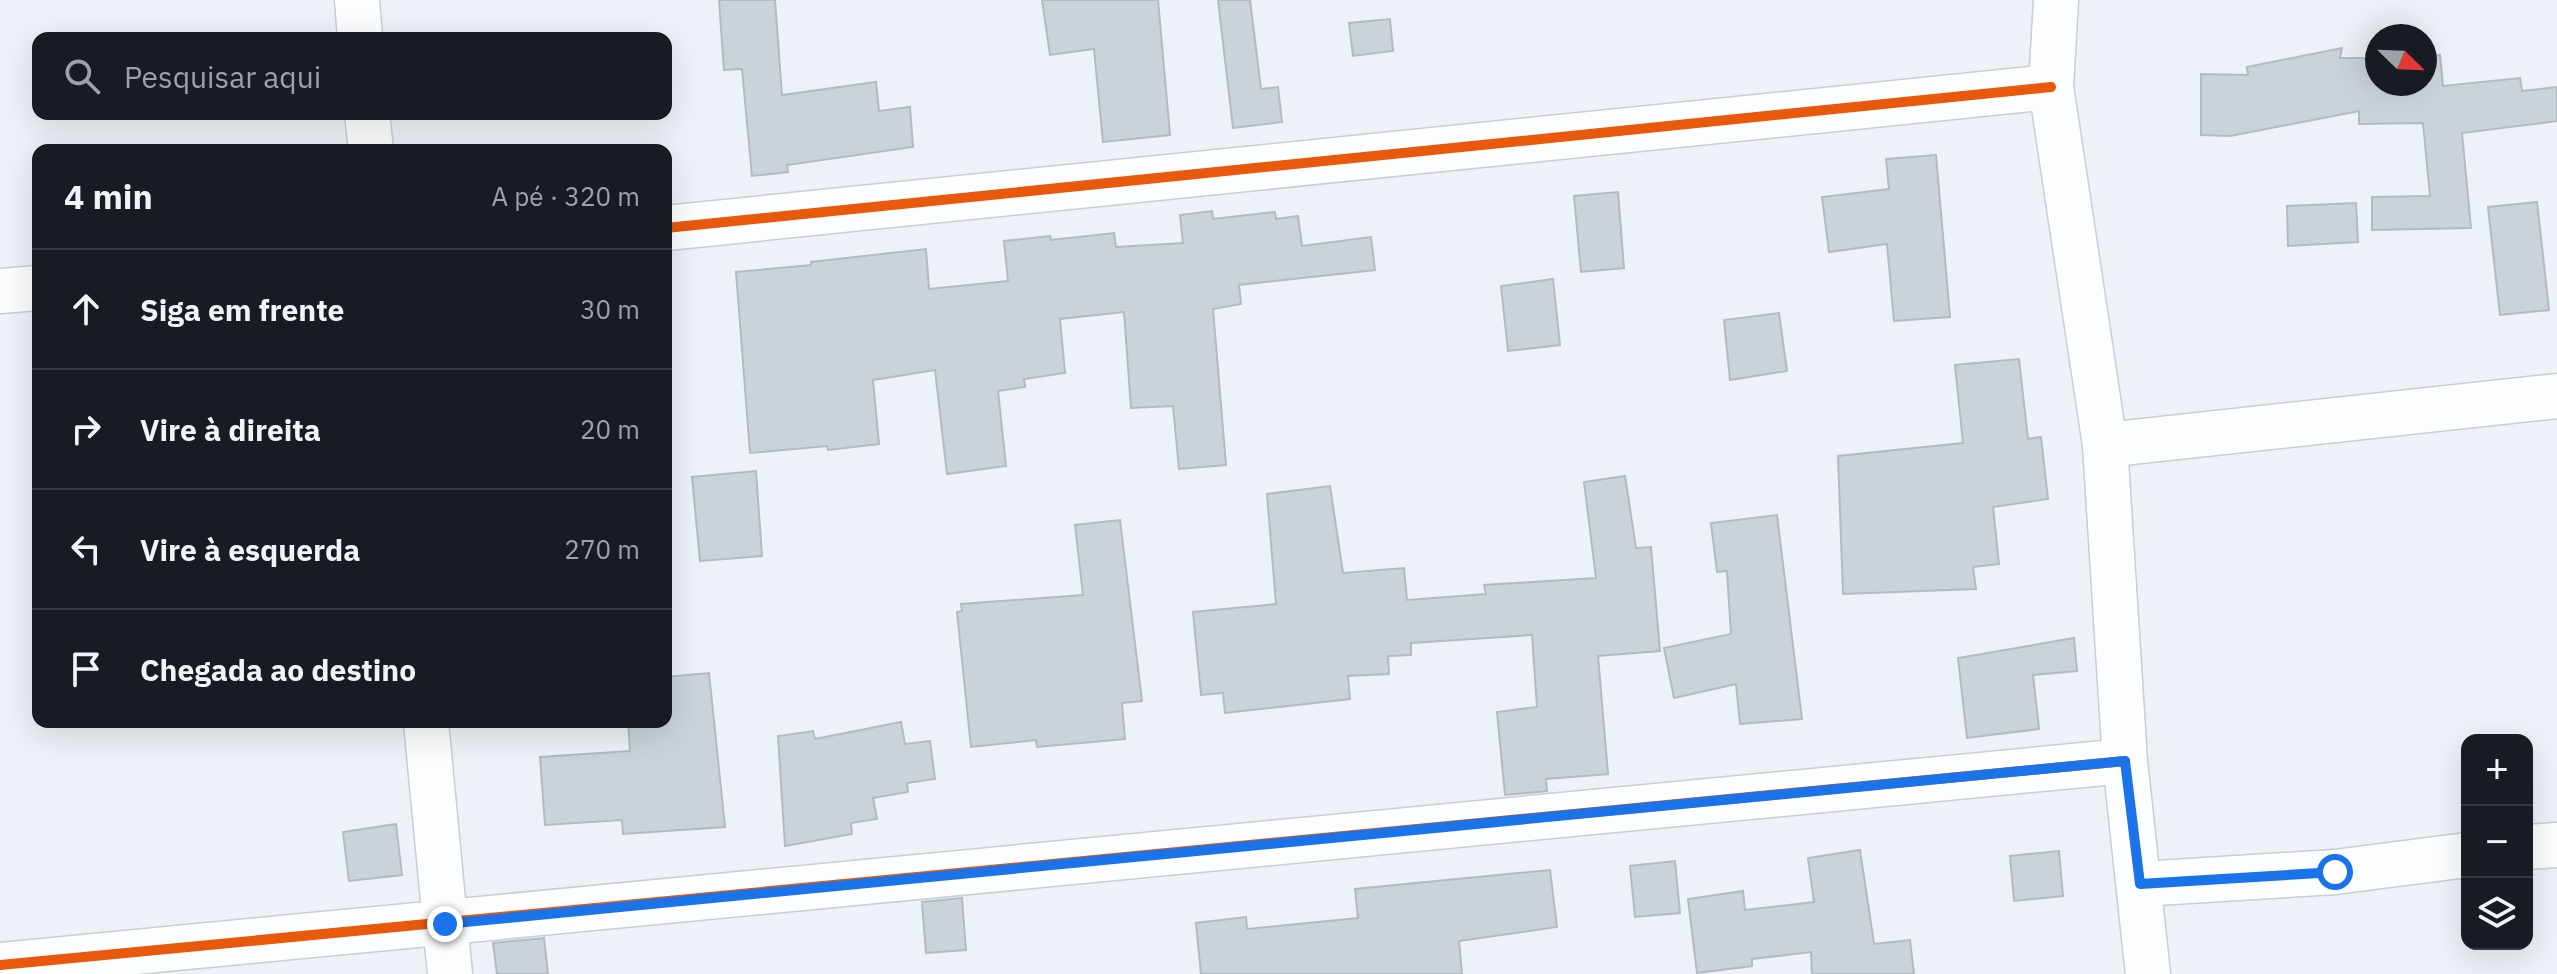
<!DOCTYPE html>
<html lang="pt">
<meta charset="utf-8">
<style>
body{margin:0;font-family:"IBM Plex Sans",sans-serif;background:#242831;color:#f1f3f6}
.controls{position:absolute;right:24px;bottom:24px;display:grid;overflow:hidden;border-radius:16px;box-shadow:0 8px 32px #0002}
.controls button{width:72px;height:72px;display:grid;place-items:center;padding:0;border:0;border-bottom:2px solid #363941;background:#171b24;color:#f1f3f6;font:40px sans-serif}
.compass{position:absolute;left:2365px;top:24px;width:72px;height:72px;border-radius:50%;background:#171b24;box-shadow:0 8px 32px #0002;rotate:113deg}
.stop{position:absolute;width:24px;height:24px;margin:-18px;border:6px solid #1a73e8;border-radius:50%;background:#fff}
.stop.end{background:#1a73e8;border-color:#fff;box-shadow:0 2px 8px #0008}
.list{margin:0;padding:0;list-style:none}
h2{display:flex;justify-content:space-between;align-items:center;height:104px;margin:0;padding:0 32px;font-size:34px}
h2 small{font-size:26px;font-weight:400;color:#9ea1a6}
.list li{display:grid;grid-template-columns:52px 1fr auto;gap:24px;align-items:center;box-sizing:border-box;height:120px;padding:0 32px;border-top:2px solid #363941}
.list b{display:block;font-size:30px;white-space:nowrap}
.list em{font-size:26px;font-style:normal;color:#9ea1a6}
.icon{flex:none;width:44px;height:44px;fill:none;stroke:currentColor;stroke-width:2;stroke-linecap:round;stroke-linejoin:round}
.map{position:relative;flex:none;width:2557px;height:974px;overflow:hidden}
.search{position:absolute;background:#171b24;box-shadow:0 8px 32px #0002;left:32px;top:32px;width:640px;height:88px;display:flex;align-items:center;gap:20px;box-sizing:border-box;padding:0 28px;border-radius:16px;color:#9ea1a6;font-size:30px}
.panel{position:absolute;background:#171b24;box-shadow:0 8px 32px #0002;left:32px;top:144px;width:640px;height:584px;border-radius:16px}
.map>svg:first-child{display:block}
.building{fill:#cbd3da;stroke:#b3bac1;stroke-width:2}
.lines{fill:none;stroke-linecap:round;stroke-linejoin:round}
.street-casing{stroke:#c7cfd5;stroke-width:47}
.secondary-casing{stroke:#c7cfd5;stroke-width:47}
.street{stroke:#fcfdfe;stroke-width:44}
.secondary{stroke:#fcfdfe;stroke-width:44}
.cycleway-casing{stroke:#fefefe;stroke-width:15}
.cycleway{stroke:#e8590c;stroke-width:10}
.route{stroke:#1a73e8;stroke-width:10}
</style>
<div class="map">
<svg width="2557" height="974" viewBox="0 0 2557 974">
<rect width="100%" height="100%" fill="#ecf2f7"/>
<path class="building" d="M 719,0 L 775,0 L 782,95 L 876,82 L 879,111 L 910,107 L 913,147 L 787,165 L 788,172 L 752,176 L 742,69 L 724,70 Z
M 1042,0 L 1158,0 L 1170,135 L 1103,142 L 1094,49 L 1050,55 Z
M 1218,0 L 1250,0 L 1261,89 L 1278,87 L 1282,122 L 1233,128 Z
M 1390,19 L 1393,51 L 1353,56 L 1349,23 Z
M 2342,48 L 2340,58 L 2377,58 L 2377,84 L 2425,84 L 2425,57 L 2440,55 L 2443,86 L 2520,78 L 2522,91 L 2557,87 L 2557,121 L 2462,133 L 2471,228 L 2372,230 L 2372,197 L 2430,196 L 2423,123 L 2359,124 L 2359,111 L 2230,136 L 2201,135 L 2201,74 L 2248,75 L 2247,67 Z
M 1936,155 L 1950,317 L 1894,321 L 1887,244 L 1829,252 L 1822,197 L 1889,189 L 1886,159 Z
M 1618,192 L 1624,268 L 1581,272 L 1574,196 Z
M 2537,202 L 2549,310 L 2500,315 L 2488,207 Z
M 2356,203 L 2358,242 L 2288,246 L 2287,206 Z
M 1212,211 L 1213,219 L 1275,212 L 1276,219 L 1298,216 L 1302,246 L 1371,237 L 1375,270 L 1239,285 L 1241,304 L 1213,309 L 1226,465 L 1179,469 L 1173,406 L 1131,408 L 1124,312 L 1060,319 L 1065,373 L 1024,379 L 1025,387 L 998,391 L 1006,466 L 947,474 L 935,370 L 873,380 L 879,444 L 828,450 L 827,446 L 750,453 L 736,272 L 811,265 L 811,262 L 926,249 L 929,289 L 1008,281 L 1004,241 L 1050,236 L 1051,240 L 1114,233 L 1116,247 L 1183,243 L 1180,215 Z
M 1553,279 L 1560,345 L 1508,351 L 1501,286 Z
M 1779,313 L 1787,371 L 1730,380 L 1724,320 Z
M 2019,359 L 2028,439 L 2041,437 L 2048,499 L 1993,507 L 1999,564 L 1973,567 L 1976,589 L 1843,594 L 1838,456 L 1963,443 L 1955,365 Z
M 756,471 L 762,556 L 700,561 L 692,477 Z
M 1625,476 L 1636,548 L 1651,547 L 1660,651 L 1598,656 L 1608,774 L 1546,779 L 1547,791 L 1505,795 L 1497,712 L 1537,707 L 1532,635 L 1411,643 L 1411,655 L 1388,656 L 1389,674 L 1348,676 L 1350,699 L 1225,713 L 1223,693 L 1201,695 L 1193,612 L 1276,604 L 1267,494 L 1330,486 L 1343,573 L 1404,568 L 1407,600 L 1486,594 L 1484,585 L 1596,578 L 1584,482 Z
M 1777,515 L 1802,719 L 1740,724 L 1736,684 L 1674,698 L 1664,648 L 1731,634 L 1727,571 L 1717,572 L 1711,523 Z
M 1120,520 L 1142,701 L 1122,703 L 1125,739 L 1037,747 L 1036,740 L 971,747 L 957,612 L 962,611 L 961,604 L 1083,595 L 1075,525 Z
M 2074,638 L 2077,671 L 2033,675 L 2039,729 L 1967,738 L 1958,658 Z
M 709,673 L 725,827 L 623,834 L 622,820 L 545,825 L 540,757 L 630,751 L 628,722 L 666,722 L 666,677 Z
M 901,722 L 905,744 L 930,741 L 935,779 L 907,783 L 908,792 L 873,798 L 877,819 L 851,823 L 852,834 L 785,846 L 778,736 L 813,731 L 815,739 Z
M 396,824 L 402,875 L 349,881 L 343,832 Z
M 1860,850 L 1874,944 L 1910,940 L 1914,974 L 1812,974 L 1811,952 L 1752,959 L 1752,966 L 1697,973 L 1688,899 L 1743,891 L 1745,910 L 1814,902 L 1808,858 Z
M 2059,851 L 2063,896 L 2014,901 L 2010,856 Z
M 1675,861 L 1680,913 L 1635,917 L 1630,866 Z
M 1550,870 L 1557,927 L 1459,941 L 1462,974 L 1201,974 L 1196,923 L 1246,917 L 1247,929 L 1358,918 L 1355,889 Z
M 962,898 L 966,950 L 926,953 L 922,902 Z
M 544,938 L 548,974 L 497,974 L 493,943 Z"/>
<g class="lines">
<g class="street-casing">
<path id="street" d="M 357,0 L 360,38
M 367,114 L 371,150
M 666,228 L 2051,87
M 0,291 L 38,288
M 2105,445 L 2557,396
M 426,722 L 450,974
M 2527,847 L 2557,845
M 2140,884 L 2335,872 L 2467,855
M 0,965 L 2125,761"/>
</g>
<g class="secondary-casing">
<path id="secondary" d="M 2056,0 L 2051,87 L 2105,445 L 2125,761 L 2148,974"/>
</g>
<use href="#street" class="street"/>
<use href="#secondary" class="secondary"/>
<g class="cycleway-casing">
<path id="cycleway" d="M 666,228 L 2051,87
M 0,965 L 2125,761"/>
</g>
<use href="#cycleway" class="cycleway"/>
</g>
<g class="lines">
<path class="route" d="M 445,924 L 2125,761 L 2140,884 L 2335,872"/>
</g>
</svg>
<div class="controls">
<button>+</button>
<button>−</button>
<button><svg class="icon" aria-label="layers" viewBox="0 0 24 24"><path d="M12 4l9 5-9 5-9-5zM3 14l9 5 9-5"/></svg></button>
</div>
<svg class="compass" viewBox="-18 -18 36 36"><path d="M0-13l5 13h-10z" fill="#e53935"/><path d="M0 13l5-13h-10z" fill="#9ea1a6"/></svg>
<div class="stop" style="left:2335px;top:872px"></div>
<div class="stop end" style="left:445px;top:924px"></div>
<div class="search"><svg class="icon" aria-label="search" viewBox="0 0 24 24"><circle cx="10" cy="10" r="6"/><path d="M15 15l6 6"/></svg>Pesquisar aqui</div>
<section class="panel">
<h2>4 min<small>A pé · 320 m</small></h2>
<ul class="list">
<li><svg class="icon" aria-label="ahead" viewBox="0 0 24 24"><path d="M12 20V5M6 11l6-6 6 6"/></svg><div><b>Siga em frente</b></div><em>30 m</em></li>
<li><svg class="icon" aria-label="right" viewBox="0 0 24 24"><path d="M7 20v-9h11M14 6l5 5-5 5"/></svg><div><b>Vire à direita</b></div><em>20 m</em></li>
<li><svg class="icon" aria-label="left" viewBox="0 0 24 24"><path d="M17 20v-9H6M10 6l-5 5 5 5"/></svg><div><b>Vire à esquerda</b></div><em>270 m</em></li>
<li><svg class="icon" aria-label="arrive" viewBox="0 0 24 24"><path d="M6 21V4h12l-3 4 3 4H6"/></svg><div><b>Chegada ao destino</b></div></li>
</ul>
</section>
</div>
